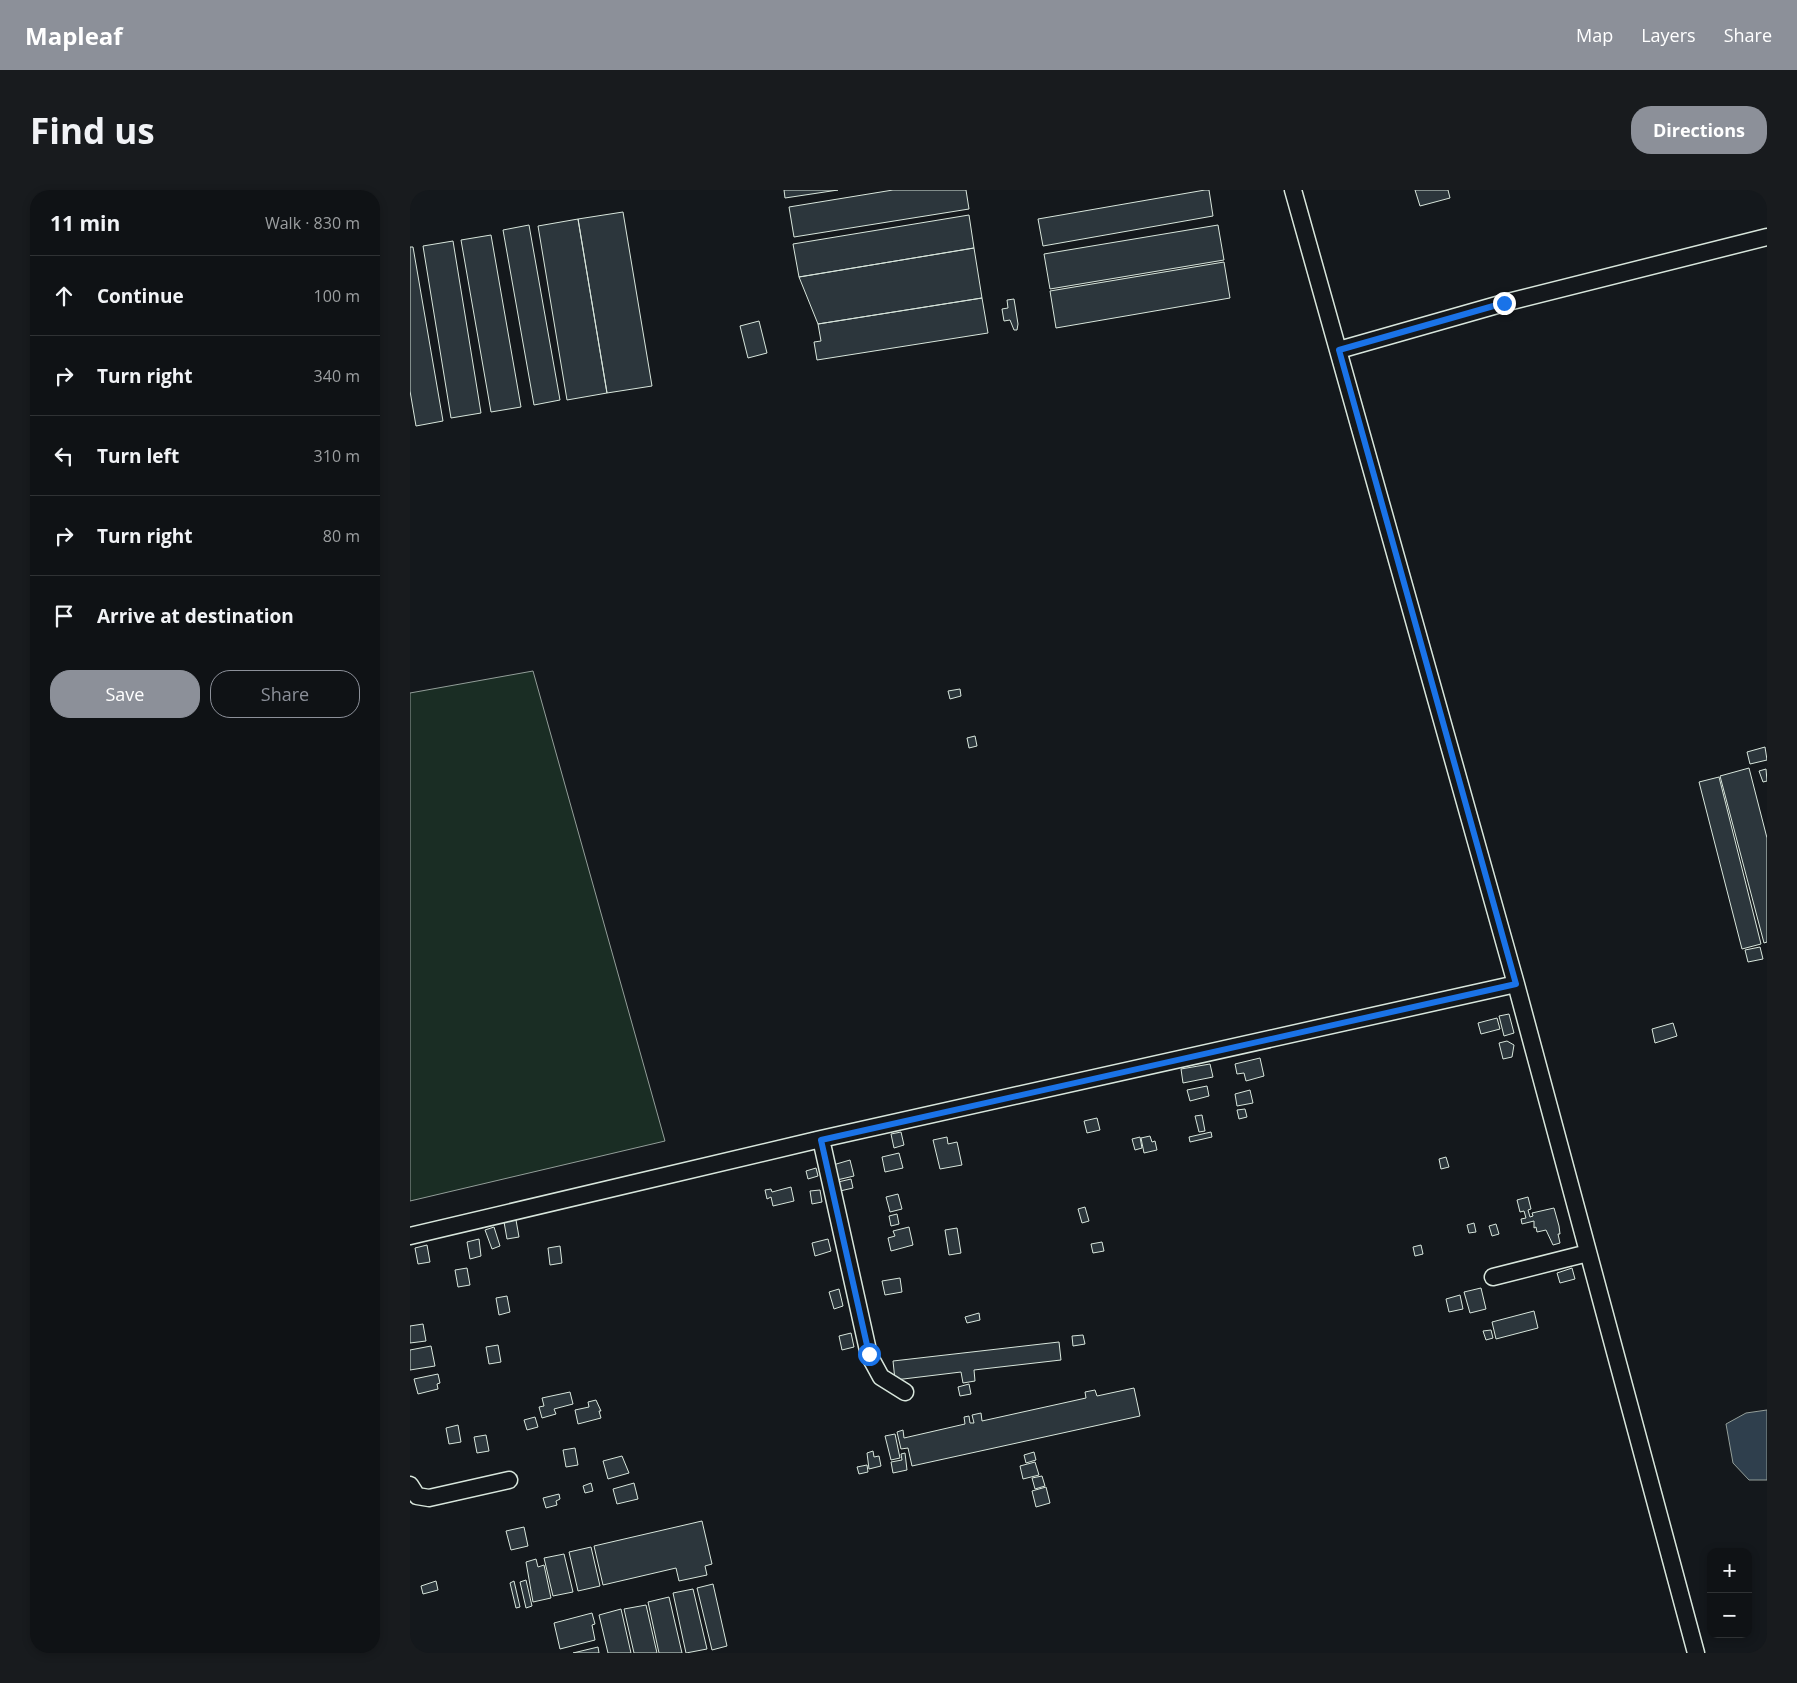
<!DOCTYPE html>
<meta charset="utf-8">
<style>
body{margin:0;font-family:"Open Sans",sans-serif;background:#181b1e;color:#f1f3f6}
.controls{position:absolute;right:15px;bottom:15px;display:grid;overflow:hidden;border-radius:10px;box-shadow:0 2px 8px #0003}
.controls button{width:45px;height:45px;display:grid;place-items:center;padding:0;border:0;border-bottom:1px solid #2f3234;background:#0f1215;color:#f1f3f6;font:25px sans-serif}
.stop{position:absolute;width:15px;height:15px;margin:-11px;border:4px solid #1a73e8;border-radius:50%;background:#fff}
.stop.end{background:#1a73e8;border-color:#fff;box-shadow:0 1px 5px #0008}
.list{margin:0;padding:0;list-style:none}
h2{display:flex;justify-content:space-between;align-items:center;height:65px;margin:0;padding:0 20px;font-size:21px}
h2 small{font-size:16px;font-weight:400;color:#9b9ea0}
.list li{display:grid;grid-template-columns:32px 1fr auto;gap:15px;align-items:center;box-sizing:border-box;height:80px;padding:0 20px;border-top:1px solid #2f3234}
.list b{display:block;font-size:19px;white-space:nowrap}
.list em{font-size:16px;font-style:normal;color:#9b9ea0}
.actions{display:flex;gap:10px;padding:15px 20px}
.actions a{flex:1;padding:11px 0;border:1px solid #8c9099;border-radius:20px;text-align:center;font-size:18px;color:#8c9099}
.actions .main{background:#8c9099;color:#fff}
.icon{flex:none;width:28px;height:28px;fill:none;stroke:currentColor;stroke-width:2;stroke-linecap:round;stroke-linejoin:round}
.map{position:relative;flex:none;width:1357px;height:1463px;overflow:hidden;border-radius:20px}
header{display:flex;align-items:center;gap:30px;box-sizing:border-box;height:70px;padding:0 25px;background:#8c9099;color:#fff}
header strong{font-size:24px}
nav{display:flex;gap:28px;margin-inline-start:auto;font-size:18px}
.intro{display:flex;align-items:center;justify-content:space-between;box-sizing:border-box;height:120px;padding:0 30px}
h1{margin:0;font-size:35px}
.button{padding:12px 22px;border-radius:20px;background:#8c9099;color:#fff;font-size:18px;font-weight:700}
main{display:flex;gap:30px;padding:0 30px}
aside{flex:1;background:#0f1215;border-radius:20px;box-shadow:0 2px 8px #0003}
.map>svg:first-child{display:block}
.green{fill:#1a2d24;stroke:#939e99}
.water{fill:#2f3f4d;stroke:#939e99}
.building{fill:#2c363c;stroke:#d8e6dc}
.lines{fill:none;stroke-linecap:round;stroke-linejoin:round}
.minor-casing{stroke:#d8e6dc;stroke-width:19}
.minor{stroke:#14181c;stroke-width:16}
.route{stroke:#1a73e8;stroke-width:6}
</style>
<header>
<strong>Mapleaf</strong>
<nav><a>Map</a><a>Layers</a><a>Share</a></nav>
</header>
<div class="intro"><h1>Find us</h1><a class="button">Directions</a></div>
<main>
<aside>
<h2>11 min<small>Walk · 830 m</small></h2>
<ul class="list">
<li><svg class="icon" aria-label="ahead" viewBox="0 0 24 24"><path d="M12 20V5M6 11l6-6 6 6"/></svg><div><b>Continue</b></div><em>100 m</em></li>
<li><svg class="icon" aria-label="right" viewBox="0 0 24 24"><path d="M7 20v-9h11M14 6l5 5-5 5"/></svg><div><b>Turn right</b></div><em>340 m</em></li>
<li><svg class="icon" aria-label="left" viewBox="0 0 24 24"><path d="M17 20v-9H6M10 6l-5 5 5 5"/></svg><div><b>Turn left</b></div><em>310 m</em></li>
<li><svg class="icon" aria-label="right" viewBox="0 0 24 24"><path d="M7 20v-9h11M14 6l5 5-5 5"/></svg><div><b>Turn right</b></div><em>80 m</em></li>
<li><svg class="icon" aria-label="arrive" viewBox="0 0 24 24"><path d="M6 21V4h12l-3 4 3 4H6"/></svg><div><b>Arrive at destination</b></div></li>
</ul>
<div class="actions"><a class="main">Save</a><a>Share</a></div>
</aside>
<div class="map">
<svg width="1357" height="1463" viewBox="0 0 1357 1463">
<rect width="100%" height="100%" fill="#14181c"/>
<path class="green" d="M 123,481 L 255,951 L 0,1011 L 0,503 Z"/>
<path class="water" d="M 1357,1220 L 1357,1290 L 1339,1290 L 1323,1273 L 1316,1234 L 1336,1223 Z"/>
<path class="building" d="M 374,0 L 428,0 L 375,8 Z
M 483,0 L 556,0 L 559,19 L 384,47 L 379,17 Z
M 795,0 L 799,0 L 803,26 L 633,56 L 628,29 Z
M 1005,0 L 1038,0 L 1040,8 L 1010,16 Z
M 213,22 L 242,196 L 197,203 L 168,29 Z
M 559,25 L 564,58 L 389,87 L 383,54 Z
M 168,29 L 197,203 L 157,210 L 128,36 Z
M 119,35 L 150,210 L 124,215 L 93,40 Z
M 808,35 L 814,70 L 640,99 L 634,64 Z
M 81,45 L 111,217 L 81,222 L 51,50 Z
M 43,51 L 71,223 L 41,228 L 13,56 Z
M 0,57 L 3,57 L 33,231 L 6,236 L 0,201 Z
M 564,58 L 572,108 L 408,134 L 389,87 Z
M 814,72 L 820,108 L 646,138 L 640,101 Z
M 572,108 L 578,143 L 407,170 L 404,152 L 411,151 L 408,134 Z
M 604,109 L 608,134 L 607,140 L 604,140 L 600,130 L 594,131 L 592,119 L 598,118 L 597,110 Z
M 349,131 L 357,163 L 338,168 L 330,136 Z
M 550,499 L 551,506 L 540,509 L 538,501 Z
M 565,546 L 567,556 L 559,558 L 557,548 Z
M 1355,557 L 1357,570 L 1340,574 L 1337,562 Z
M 1339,578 L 1357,648 L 1357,752 L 1354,753 L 1310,586 Z
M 1356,579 L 1357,591 L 1353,592 L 1349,581 Z
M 1309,587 L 1351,754 L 1332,759 L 1289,592 Z
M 1350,757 L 1353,769 L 1338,772 L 1335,760 Z
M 1099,824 L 1104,843 L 1094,846 L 1089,826 Z
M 1087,828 L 1090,839 L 1071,844 L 1068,833 Z
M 1263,833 L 1267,846 L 1245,853 L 1242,839 Z
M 1097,851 L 1104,855 L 1102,867 L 1093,869 L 1089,853 Z
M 850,868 L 854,886 L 836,891 L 834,883 L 827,884 L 825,874 Z
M 800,874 L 803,887 L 773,893 L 771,879 Z
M 797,896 L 799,906 L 780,911 L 777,900 Z
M 840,900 L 843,913 L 827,916 L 825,904 Z
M 835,919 L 837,927 L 829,929 L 827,920 Z
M 792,925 L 795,941 L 789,942 L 785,926 Z
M 687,928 L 690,940 L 677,943 L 674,931 Z
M 491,942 L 494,955 L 484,958 L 481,944 Z
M 801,942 L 802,947 L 780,952 L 779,947 Z
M 740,946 L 742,952 L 745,951 L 747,960 L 734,963 L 731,948 Z
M 537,947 L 538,954 L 547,952 L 552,975 L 530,979 L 523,950 Z
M 730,947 L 732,958 L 725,960 L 722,949 Z
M 489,963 L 493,978 L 475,982 L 472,967 Z
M 1036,967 L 1039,977 L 1031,979 L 1029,969 Z
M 440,970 L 444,986 L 427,990 L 423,975 Z
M 406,978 L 408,986 L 398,989 L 396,981 Z
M 441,989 L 443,998 L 430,1001 L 428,992 Z
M 381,997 L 384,1011 L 363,1016 L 361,1007 L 357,1009 L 355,1000 L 361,999 L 362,1002 Z
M 410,1000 L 412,1012 L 402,1014 L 400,1001 Z
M 488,1004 L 492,1019 L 480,1022 L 476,1007 Z
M 1118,1007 L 1121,1019 L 1118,1020 L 1120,1027 L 1123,1026 L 1122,1023 L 1144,1018 L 1149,1036 L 1150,1044 L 1148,1044 L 1150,1053 L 1143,1055 L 1136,1040 L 1127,1042 L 1126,1037 L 1124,1038 L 1124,1031 L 1112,1034 L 1111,1029 L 1116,1028 L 1114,1021 L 1110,1022 L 1107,1010 Z
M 675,1017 L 679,1031 L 672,1033 L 668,1019 Z
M 487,1024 L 489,1034 L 481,1036 L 479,1026 Z
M 106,1030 L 109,1047 L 97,1049 L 94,1032 Z
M 1064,1033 L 1066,1042 L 1059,1043 L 1057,1035 Z
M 1086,1034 L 1089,1044 L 1082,1046 L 1079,1036 Z
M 84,1037 L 90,1056 L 82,1059 L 75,1040 Z
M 499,1037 L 503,1055 L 481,1061 L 478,1048 L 485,1046 L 483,1041 Z
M 547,1038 L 551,1063 L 539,1065 L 535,1040 Z
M 69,1049 L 71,1066 L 60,1069 L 57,1052 Z
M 418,1049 L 421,1061 L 405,1066 L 402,1053 Z
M 692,1052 L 694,1061 L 683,1063 L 681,1054 Z
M 17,1055 L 20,1072 L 8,1074 L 5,1058 Z
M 1011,1055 L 1013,1064 L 1005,1066 L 1003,1057 Z
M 150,1056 L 152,1073 L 140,1075 L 138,1058 Z
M 57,1078 L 60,1095 L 48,1097 L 45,1080 Z
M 1162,1078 L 1165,1089 L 1150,1093 L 1147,1083 Z
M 490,1088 L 492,1102 L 475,1105 L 472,1091 Z
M 1071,1098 L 1076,1119 L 1060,1123 L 1054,1102 Z
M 429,1099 L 433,1116 L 424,1119 L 419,1102 Z
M 1050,1105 L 1053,1119 L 1039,1122 L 1036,1109 Z
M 97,1106 L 100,1122 L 89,1125 L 86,1108 Z
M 1124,1121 L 1128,1138 L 1086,1149 L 1082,1132 Z
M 569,1123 L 570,1130 L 557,1133 L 555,1127 Z
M 13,1134 L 16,1151 L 0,1153 L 0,1136 Z
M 1081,1140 L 1083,1148 L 1076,1150 L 1073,1141 Z
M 441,1143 L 444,1157 L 432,1160 L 429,1146 Z
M 673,1145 L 675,1154 L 663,1156 L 662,1146 Z
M 649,1152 L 651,1170 L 564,1180 L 565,1191 L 553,1193 L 551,1182 L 485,1190 L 483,1171 Z
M 88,1155 L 91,1172 L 79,1174 L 76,1157 Z
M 21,1156 L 25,1176 L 0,1180 L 0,1160 Z
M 28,1184 L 30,1193 L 27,1194 L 28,1199 L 8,1204 L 4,1189 Z
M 559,1194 L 561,1204 L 550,1206 L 548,1197 Z
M 724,1198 L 730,1226 L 502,1276 L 498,1258 L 491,1259 L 487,1242 L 493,1240 L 494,1248 L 555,1234 L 554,1227 L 559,1226 L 560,1233 L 564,1233 L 562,1225 L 571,1223 L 572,1231 L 676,1208 L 675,1202 L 685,1200 L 687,1206 Z
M 160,1202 L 163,1214 L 144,1219 L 146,1224 L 132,1228 L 129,1217 L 134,1216 L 132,1208 Z
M 186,1210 L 191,1221 L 189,1221 L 191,1228 L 168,1234 L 165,1220 L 179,1217 L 178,1212 Z
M 125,1227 L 128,1237 L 117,1240 L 114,1230 Z
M 48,1235 L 51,1252 L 39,1254 L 36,1238 Z
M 485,1244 L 490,1268 L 481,1270 L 475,1246 Z
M 76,1245 L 79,1261 L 67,1263 L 64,1247 Z
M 165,1258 L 168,1275 L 156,1277 L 153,1260 Z
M 463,1261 L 464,1267 L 469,1266 L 471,1276 L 459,1279 L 457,1263 Z
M 624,1262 L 626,1270 L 616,1273 L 614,1265 Z
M 495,1263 L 497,1280 L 483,1283 L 481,1272 L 492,1270 L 491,1264 Z
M 212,1266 L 219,1283 L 198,1289 L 193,1271 Z
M 625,1272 L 629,1285 L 613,1289 L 610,1276 Z
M 457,1275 L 458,1282 L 449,1284 L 447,1277 Z
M 632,1286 L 635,1296 L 625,1299 L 622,1288 Z
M 181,1293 L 183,1301 L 175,1303 L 173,1296 Z
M 224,1293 L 228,1309 L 207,1314 L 203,1299 Z
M 636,1297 L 640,1313 L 626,1317 L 622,1301 Z
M 149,1304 L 150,1309 L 146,1311 L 147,1315 L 136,1318 L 133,1308 Z
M 292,1331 L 302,1374 L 295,1376 L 297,1385 L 269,1391 L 266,1378 L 193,1395 L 184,1356 Z
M 114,1337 L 118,1356 L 101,1360 L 96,1341 Z
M 181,1357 L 190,1396 L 168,1401 L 159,1362 Z
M 154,1364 L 163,1402 L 143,1406 L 134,1368 Z
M 126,1369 L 128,1377 L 134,1375 L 141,1408 L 123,1412 L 116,1372 Z
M 116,1390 L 122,1416 L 116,1418 L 110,1392 Z
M 26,1391 L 28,1400 L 13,1404 L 11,1396 Z
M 104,1391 L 110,1417 L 106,1418 L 100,1393 Z
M 303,1394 L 317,1456 L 302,1460 L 287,1398 Z
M 283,1399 L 297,1459 L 276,1463 L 263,1403 Z
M 259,1407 L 272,1463 L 249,1463 L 238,1412 Z
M 236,1415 L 247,1463 L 224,1463 L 214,1419 Z
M 211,1419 L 221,1463 L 198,1463 L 189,1425 Z
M 182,1423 L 185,1434 L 182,1435 L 185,1450 L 150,1459 L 144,1433 Z
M 188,1457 L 189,1463 L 163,1463 Z"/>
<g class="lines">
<g class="minor-casing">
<path id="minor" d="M 883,0 L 1106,794 L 1286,1463
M 929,160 L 1094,113 L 1357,47
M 411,949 L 459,1165 L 471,1187 L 495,1202
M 0,1046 L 411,949 L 1106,794
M 1083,1087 L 1178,1063
M 0,1295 L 7,1306 L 19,1308 L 99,1290"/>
</g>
<use href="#minor" class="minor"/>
</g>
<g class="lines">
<path class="route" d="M 459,1164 L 411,950 L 1106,794 L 929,160 L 1094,113"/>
</g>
</svg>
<div class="controls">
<button>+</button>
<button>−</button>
</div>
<div class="stop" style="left:459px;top:1164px"></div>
<div class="stop end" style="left:1094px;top:113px"></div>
</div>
</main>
